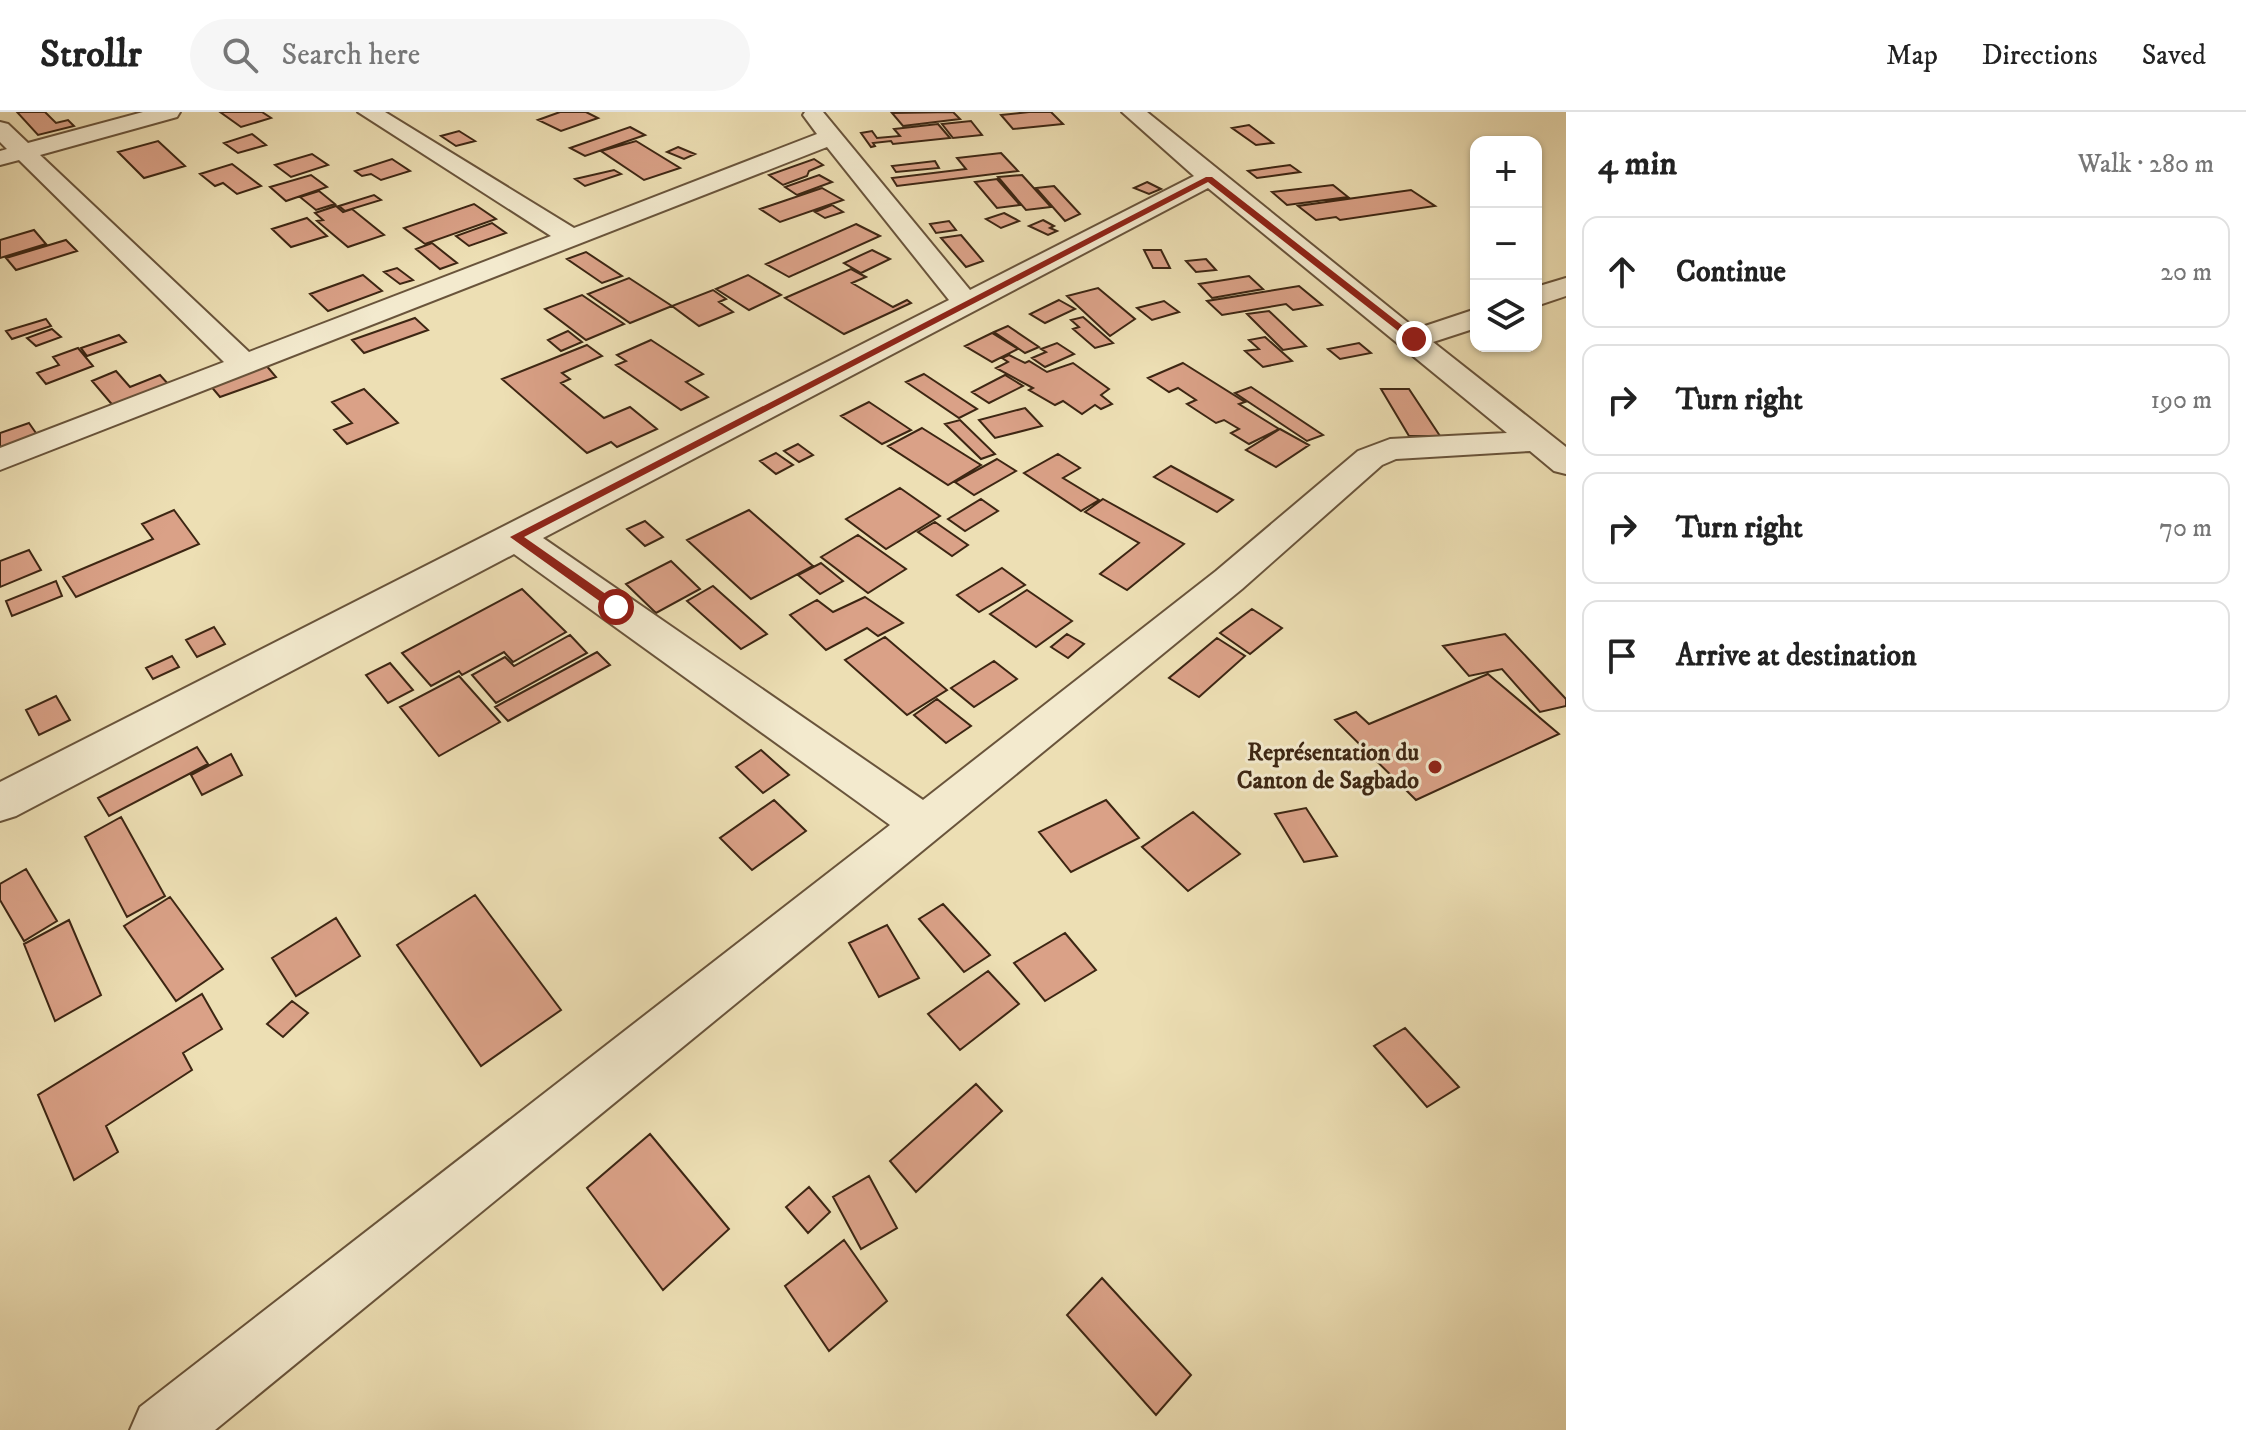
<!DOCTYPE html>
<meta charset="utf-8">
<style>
body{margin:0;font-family:"IM FELL DW Pica",serif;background:#f6f6f6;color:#222}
.controls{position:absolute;right:24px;top:24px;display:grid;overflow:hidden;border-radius:16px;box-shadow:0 2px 6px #0004}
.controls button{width:72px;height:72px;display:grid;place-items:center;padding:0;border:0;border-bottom:2px solid #e0e0e0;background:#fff;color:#222;font:40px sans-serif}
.stop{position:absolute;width:24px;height:24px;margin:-18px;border:6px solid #8f2418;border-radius:50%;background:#fff}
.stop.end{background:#8f2418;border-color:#fff;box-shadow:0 2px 8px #0008}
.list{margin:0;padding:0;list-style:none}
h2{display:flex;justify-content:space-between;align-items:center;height:104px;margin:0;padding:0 32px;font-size:34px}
h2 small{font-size:26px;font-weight:400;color:#767676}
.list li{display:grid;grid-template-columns:52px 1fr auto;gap:24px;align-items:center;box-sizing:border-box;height:112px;margin:0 16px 16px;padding:0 16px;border:2px solid #e0e0e0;border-radius:16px}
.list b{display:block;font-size:30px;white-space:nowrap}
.list em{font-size:26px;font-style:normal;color:#767676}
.icon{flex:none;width:44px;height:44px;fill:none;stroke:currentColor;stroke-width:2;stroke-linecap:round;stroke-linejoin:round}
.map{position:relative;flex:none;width:1566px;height:1318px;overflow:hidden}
header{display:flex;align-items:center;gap:48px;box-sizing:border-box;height:112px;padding:0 40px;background:#fff;border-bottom:2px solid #e0e0e0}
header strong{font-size:38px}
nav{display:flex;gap:44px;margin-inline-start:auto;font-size:28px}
.search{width:560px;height:72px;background:#f6f6f6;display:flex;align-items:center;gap:20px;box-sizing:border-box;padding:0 28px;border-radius:44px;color:#767676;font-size:30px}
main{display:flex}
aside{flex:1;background:#fff}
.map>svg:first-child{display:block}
.building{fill:#daa187;stroke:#3d2613;stroke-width:2}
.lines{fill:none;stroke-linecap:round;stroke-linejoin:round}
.minor-casing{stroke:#69543b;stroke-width:4}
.minor{fill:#f3eace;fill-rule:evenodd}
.route{fill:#8f2418}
.poi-dot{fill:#8f2418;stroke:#f3eace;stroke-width:3}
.labels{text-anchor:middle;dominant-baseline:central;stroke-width:6;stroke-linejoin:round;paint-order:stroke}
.poi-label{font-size:24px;font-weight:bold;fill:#3d2613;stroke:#f3eace;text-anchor:end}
</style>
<header>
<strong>Strollr</strong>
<div class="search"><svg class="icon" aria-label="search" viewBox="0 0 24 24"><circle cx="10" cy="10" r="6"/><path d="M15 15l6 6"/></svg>Search here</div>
<nav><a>Map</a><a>Directions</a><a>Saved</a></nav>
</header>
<main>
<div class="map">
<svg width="1566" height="1318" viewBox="0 0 1566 1318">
<rect width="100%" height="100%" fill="#eddfb4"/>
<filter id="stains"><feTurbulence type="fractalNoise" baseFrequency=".0025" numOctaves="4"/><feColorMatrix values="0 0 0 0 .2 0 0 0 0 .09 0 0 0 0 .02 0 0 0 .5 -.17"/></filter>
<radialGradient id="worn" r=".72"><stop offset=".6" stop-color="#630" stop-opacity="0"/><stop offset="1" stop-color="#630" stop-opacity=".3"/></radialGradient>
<path class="building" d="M 17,0 L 45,0 L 56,11 L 68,8 L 74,14 L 38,23 Z
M 220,0 L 262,0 L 271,6 L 241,15 Z
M 560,0 L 586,0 L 598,6 L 561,19 L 538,8 Z
M 953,0 L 960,7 L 903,14 L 892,1 Z
M 1029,0 L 1051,0 L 1063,12 L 1013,17 L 1001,3 Z
M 971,9 L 982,23 L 953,26 L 942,12 Z
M 938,12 L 950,26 L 893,32 L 891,29 L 873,31 L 875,34 L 871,35 L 861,21 L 872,19 L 877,26 L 900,24 L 894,17 Z
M 1249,13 L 1273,31 L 1256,33 L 1232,16 Z
M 630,15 L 645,23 L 585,44 L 570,36 Z
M 459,19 L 475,29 L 456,34 L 441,24 Z
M 252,22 L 266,33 L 238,41 L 224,31 Z
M 158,29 L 185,54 L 144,66 L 118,40 Z
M 636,29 L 680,56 L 644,68 L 601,39 Z
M 678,35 L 695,42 L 684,47 L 667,40 Z
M 1001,41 L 1018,59 L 897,74 L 892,66 L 966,57 L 957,46 Z
M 312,42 L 328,53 L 291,65 L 275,53 Z
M 392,47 L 410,59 L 381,68 L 371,62 L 362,64 L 355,59 Z
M 814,47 L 823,53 L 809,59 L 807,64 L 783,73 L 769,63 Z
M 935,49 L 939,56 L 896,60 L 892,54 Z
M 232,52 L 261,74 L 237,82 L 223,71 L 215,74 L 200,62 Z
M 1290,53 L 1300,60 L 1257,66 L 1248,59 Z
M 614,58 L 621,62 L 585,74 L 575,67 Z
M 311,63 L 327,75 L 286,89 L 270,75 Z
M 819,63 L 832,70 L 797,83 L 785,75 Z
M 1022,63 L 1051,95 L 1026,98 L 998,65 Z
M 997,67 L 1020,93 L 997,96 L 975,70 Z
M 1147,70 L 1161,77 L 1149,82 L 1134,76 Z
M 1333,73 L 1348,85 L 1287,93 L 1272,80 Z
M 1054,74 L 1080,102 L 1065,109 L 1036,76 Z
M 822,76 L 843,88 L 780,110 L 760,97 Z
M 1411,78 L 1435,94 L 1340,108 L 1336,105 L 1316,108 L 1298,94 Z
M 319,79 L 335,92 L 316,98 L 300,85 Z
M 374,83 L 381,88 L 345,99 L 339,94 Z
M 474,92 L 496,107 L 425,132 L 404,116 Z
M 832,93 L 843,100 L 825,106 L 815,100 Z
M 336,94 L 343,100 L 352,97 L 384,123 L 348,135 L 317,109 L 323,108 L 315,101 Z
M 1004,101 L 1019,109 L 1001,116 L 986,107 Z
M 307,106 L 327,124 L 291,135 L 272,117 Z
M 1043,108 L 1054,114 L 1050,116 L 1057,119 L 1048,123 L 1029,114 Z
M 949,109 L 956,118 L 936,121 L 930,112 Z
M 492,111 L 506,121 L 469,134 L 456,124 Z
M 856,112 L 880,124 L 789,165 L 766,152 Z
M 34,118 L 46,132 L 0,146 L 0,128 Z
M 961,123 L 983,149 L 966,155 L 941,126 Z
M 66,128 L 77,139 L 16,158 L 6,146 Z
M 432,131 L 457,151 L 440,157 L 416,137 Z
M 872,138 L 890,147 L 861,161 L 844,151 Z
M 1144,138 L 1161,138 L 1170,156 L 1153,156 Z
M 586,140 L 622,164 L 602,171 L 567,147 Z
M 1206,147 L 1216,158 L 1196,160 L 1186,149 Z
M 397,156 L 413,168 L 400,172 L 384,160 Z
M 851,157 L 866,165 L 852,171 L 893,195 L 907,188 L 911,191 L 844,222 L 785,186 Z
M 363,163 L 382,179 L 328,199 L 310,182 Z
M 748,163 L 781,183 L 749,198 L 716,177 Z
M 1249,164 L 1263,177 L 1212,186 L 1199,172 Z
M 629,166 L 672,194 L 630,211 L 588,182 Z
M 1299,174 L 1322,193 L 1293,198 L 1286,192 L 1222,203 L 1207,189 Z
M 1098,176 L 1135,207 L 1110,224 L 1067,184 Z
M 713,178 L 726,187 L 719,190 L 733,200 L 699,214 L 672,194 Z
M 582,183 L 624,212 L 586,228 L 545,197 Z
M 1059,188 L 1075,197 L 1045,211 L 1030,202 Z
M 1164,189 L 1179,200 L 1152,208 L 1137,196 Z
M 1269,199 L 1306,234 L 1283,238 L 1247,202 Z
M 1083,205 L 1113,231 L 1095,236 L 1073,217 L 1079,215 L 1071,208 Z
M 415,206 L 428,218 L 364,241 L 352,228 Z
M 46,207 L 51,214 L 12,227 L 6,219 Z
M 1008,214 L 1039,235 L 1025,241 L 994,220 Z
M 52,217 L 61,225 L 36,234 L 27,226 Z
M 568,219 L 582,230 L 561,239 L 548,228 Z
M 992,221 L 1018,237 L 992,250 L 965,234 Z
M 119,223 L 126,230 L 87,244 L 81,236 Z
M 1265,225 L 1292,249 L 1263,255 L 1245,239 L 1259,237 L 1249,228 Z
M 651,228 L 703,262 L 686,270 L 708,285 L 681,298 L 616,253 L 626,249 L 617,243 Z
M 1057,231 L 1074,242 L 1045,255 L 1032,246 L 1046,240 L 1041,237 Z
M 1359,231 L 1371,241 L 1340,247 L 1328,237 Z
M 587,233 L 602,244 L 562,261 L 570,267 L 561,271 L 604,306 L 630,295 L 657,317 L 617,335 L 611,330 L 587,341 L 502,267 Z
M 78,236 L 93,254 L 46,272 L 37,261 L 59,253 L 53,245 Z
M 1009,243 L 1025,251 L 1029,249 L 1047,260 L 1073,251 L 1109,277 L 1101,283 L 1112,292 L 1101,297 L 1095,293 L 1082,302 L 1063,289 L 1055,293 L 1029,278 L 1033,276 L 996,256 L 1008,250 L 1002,246 Z
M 1183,251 L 1245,290 L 1239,292 L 1279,317 L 1249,332 L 1231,321 L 1239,317 L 1224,308 L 1216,311 L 1187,292 L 1196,288 L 1178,276 L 1169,280 L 1148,266 Z
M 265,252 L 276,265 L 220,285 L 209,272 Z
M 116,259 L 130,275 L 160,263 L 170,274 L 115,296 L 92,269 Z
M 924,262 L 977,297 L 959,306 L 906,270 Z
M 1005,263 L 1023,274 L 989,291 L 972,280 Z
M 1251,275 L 1323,323 L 1307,329 L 1235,281 Z
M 364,277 L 398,311 L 347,332 L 334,318 L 352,311 L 332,290 Z
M 1381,277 L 1409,277 L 1440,324 L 1409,324 Z
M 869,290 L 911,318 L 882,332 L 841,304 Z
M 1025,296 L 1042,314 L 995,326 L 979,308 Z
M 960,308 L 995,342 L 981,347 L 945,312 Z
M 29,311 L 38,324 L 0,338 L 0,321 Z
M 922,316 L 981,353 L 948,373 L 888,334 Z
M 1280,317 L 1309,333 L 1276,355 L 1246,338 Z
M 798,332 L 813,343 L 799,350 L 784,339 Z
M 776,341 L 793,353 L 776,362 L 760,349 Z
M 1058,342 L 1080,356 L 1063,366 L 1099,388 L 1081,399 L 1024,361 Z
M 997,347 L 1016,359 L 974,383 L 955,370 Z
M 1171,354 L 1233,388 L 1217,400 L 1154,365 Z
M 900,376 L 940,404 L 886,437 L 846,407 Z
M 981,387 L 998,399 L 965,419 L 948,407 Z
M 1103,387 L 1184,432 L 1127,478 L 1100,462 L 1139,431 L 1085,400 Z
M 174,398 L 199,432 L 76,485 L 63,465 L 153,427 L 142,412 Z
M 749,398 L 813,454 L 751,487 L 687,428 Z
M 645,409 L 663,425 L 645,434 L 627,417 Z
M 935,410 L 968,433 L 952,444 L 918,420 Z
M 858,423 L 906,457 L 868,481 L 821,445 Z
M 29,438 L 41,458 L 0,475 L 0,449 Z
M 671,449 L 700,477 L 656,501 L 626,472 Z
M 821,451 L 843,469 L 820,482 L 798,463 Z
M 1002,456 L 1025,473 L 979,500 L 957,483 Z
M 56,469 L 62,484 L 12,504 L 6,489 Z
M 713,474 L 767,522 L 741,537 L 687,489 Z
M 522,477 L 566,520 L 513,550 L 504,540 L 462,563 L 459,559 L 431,574 L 402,541 Z
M 1027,478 L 1072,509 L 1036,535 L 990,502 Z
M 865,485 L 903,511 L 878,524 L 867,516 L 826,538 L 790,503 L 817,488 L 833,500 Z
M 1252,497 L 1282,516 L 1250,542 L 1220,521 Z
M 214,515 L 225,532 L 197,545 L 186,528 Z
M 1067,522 L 1084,532 L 1068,546 L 1051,535 Z
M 1505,522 L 1566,587 L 1566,594 L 1540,600 L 1502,557 L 1469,564 L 1443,534 Z
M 570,523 L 587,541 L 496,591 L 472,563 L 505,545 L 514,554 Z
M 885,525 L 947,578 L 907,603 L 845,548 Z
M 1217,526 L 1245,544 L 1199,585 L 1169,566 Z
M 597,540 L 610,553 L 508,609 L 495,595 Z
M 172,544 L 179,555 L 153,567 L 146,556 Z
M 994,549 L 1017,567 L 974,595 L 951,576 Z
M 390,551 L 413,578 L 388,591 L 366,563 Z
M 1488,562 L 1559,622 L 1416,688 L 1335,608 L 1356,600 L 1369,612 Z
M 459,564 L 500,610 L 439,644 L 400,595 Z
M 56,584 L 70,608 L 39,623 L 26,598 Z
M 937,587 L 971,614 L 946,631 L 914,603 Z
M 197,635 L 208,652 L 109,704 L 98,686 Z
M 761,638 L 789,663 L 763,681 L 736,655 Z
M 231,642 L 242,663 L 202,683 L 191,663 Z
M 774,688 L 806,719 L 752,758 L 720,726 Z
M 1106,688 L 1139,726 L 1071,760 L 1039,720 Z
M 1306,696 L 1337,744 L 1304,750 L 1275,702 Z
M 1193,700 L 1240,742 L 1188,779 L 1142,735 Z
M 121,705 L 165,784 L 127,805 L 85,725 Z
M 26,757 L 57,809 L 24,829 L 0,788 L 0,772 Z
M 475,783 L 561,898 L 481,954 L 397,833 Z
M 170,785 L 223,857 L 176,889 L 124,814 Z
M 943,792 L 990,843 L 964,860 L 919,807 Z
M 336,806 L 360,844 L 296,884 L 272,846 Z
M 69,808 L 101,883 L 55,909 L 24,832 Z
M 887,813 L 919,866 L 879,885 L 849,831 Z
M 1065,821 L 1096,858 L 1045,889 L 1014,851 Z
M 988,859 L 1019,892 L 960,938 L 928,902 Z
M 202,882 L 222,917 L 183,941 L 192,958 L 106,1014 L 118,1040 L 74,1068 L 38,983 Z
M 292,889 L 308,901 L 283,925 L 267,912 Z
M 1405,916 L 1459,975 L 1427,995 L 1374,934 Z
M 976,972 L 1002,999 L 916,1080 L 890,1049 Z
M 650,1022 L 729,1117 L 663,1178 L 587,1076 Z
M 869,1064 L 897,1116 L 861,1137 L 833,1085 Z
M 809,1075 L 830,1100 L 808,1121 L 786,1095 Z
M 844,1128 L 887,1189 L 829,1239 L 785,1174 Z
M 1102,1166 L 1191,1263 L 1156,1303 L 1067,1203 Z"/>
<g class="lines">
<g class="minor-casing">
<path id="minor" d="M 143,0 L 180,0 L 177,5 L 40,43 L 249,240 L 551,124 L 358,0 L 385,0 L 574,116 L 817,22 L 803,3 L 805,0 L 823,0 L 970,178 L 1194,64 L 1122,0 L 1147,0 L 1416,217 L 1476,197 L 1476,216 L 1433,230 L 1566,335 L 1566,362 L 1554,359 L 1530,339 L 1396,347 L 1382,353 L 1242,477 L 215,1318 L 130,1318 L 140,1295 L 890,713 L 514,442 L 16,704 L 0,709 L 0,670 L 949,188 L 827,35 L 0,358 L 0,336 L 224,250 L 19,48 L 0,53 L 0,39 L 7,37 L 0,30 L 0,10 L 8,12 L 28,31 ZM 1208,76 L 1507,321 L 1390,327 L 1358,339 L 1216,459 L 923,688 L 543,426 Z
M 1566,166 L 1566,184 L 1536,194 L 1536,175 Z"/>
</g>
<use href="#minor" class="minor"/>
</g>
<path class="route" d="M 1206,65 L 1212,65 L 1417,225 L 1417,229 L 1411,229 L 1208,70 L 524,425 L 620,492 L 620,498 L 612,498 L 510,425 Z"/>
<circle class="poi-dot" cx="1435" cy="655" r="8"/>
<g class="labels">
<g class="poi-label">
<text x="1419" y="641">Représentation du<tspan x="1419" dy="28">Canton de Sagbado</tspan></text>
</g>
</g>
<rect width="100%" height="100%" filter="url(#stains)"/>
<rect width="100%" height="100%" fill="url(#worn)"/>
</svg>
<div class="controls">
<button>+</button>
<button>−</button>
<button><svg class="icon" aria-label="layers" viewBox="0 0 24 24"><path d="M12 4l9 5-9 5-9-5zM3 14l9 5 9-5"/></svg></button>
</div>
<div class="stop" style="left:616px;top:495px"></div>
<div class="stop end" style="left:1414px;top:227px"></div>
</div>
<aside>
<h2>4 min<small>Walk · 280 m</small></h2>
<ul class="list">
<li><svg class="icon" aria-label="ahead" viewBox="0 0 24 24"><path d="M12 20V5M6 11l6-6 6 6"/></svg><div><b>Continue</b></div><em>20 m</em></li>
<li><svg class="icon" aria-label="right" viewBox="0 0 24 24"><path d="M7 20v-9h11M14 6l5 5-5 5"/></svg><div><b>Turn right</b></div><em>190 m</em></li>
<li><svg class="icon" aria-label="right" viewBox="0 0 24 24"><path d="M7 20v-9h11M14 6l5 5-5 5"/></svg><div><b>Turn right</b></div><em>70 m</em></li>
<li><svg class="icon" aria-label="arrive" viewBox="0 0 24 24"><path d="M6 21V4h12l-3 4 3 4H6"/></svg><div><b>Arrive at destination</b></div></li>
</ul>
</aside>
</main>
